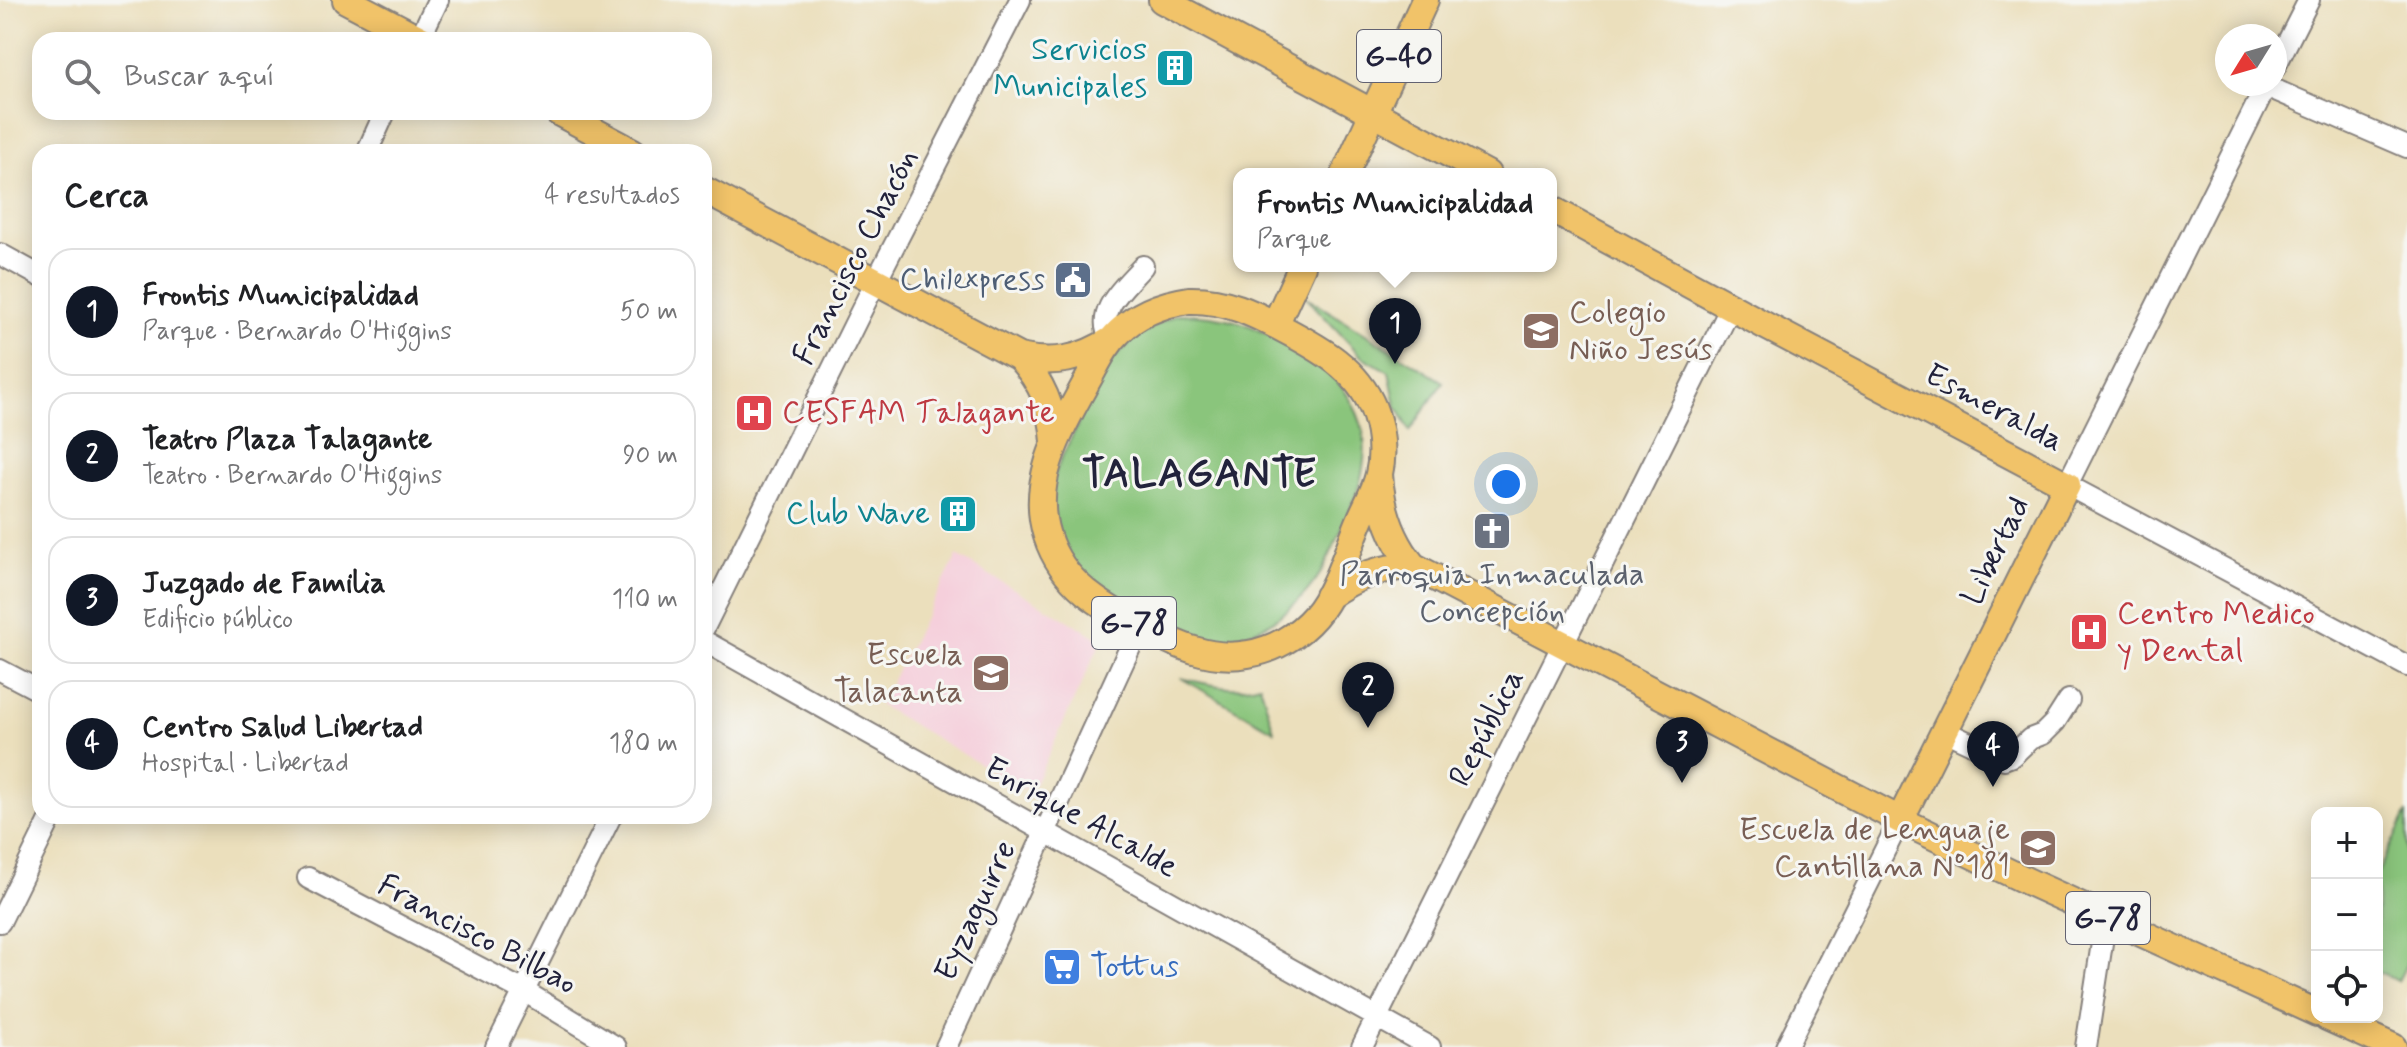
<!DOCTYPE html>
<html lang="es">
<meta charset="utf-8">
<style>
body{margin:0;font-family:Mynerve,sans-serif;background:#f2f2f2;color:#202124}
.controls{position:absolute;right:24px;bottom:24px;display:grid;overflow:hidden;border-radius:16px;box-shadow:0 4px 20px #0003}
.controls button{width:72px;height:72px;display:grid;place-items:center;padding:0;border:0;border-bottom:2px solid #e0e0e0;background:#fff;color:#202124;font:40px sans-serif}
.compass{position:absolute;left:2215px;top:24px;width:72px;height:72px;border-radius:50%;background:#fff;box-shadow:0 4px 20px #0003;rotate:233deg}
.you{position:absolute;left:1506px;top:484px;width:28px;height:28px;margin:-20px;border:6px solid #fff;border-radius:50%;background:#1a73e8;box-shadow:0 0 0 12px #1a73e833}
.badge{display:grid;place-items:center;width:52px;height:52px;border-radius:50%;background:#111827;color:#fff;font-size:26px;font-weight:700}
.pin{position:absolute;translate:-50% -66px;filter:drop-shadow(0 2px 4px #0008)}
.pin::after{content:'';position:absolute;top:42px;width:28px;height:24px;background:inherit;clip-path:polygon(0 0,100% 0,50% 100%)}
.popup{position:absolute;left:1233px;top:168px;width:324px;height:104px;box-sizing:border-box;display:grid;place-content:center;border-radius:16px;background:#fff;filter:drop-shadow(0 2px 6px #0005);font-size:26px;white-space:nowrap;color:#757577}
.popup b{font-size:30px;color:#202124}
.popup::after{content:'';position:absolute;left:50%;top:100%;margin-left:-16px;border:16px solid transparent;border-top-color:#fff}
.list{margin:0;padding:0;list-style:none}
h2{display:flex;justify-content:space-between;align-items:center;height:104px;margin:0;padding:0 32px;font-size:34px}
h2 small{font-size:26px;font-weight:400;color:#757577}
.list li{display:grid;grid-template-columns:52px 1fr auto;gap:24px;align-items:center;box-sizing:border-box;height:128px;margin:0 16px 16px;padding:0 16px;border:2px solid #e0e0e0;border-radius:24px}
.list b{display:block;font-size:30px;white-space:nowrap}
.list p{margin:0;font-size:26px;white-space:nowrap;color:#757577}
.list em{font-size:26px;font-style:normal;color:#757577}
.icon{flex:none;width:44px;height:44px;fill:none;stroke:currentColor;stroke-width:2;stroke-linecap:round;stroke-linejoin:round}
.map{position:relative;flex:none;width:2407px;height:1047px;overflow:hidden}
.search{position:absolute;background:#fff;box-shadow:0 4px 20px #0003;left:32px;top:32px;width:680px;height:88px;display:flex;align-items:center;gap:20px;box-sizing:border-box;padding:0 28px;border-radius:24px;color:#757577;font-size:30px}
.panel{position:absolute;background:#fff;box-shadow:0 4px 20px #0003;left:32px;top:144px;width:680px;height:680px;border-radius:24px}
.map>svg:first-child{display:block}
.built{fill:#f5cfdb}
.green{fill:#8ac57b;stroke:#56745b;stroke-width:2}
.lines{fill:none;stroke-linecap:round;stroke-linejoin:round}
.minor-casing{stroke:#86807c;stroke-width:24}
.major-casing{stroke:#86807c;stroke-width:30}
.minor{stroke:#fff;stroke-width:20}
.major{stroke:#f1c369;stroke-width:26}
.labels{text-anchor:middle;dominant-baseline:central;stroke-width:6;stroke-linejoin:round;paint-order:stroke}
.shield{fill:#f6f6f2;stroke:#626272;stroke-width:2}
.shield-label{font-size:30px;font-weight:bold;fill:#22223b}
.culture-label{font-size:32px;fill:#0d838f;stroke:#f6f6f2;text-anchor:end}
.street-label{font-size:32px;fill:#22223b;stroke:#f6f6f2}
.service-label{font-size:32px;fill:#4e5e75;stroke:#f6f6f2;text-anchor:end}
.education-label{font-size:32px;fill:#785e54;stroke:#f6f6f2;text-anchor:end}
.health-label{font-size:32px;fill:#be3a42;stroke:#f6f6f2;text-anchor:start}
.worship-label{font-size:32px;fill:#5b616d;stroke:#f6f6f2}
.shop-label{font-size:32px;fill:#366cbe;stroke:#f6f6f2;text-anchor:start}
.district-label{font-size:40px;font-weight:bold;letter-spacing:2px;fill:#22223b;stroke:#f6f6f2}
</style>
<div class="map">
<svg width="2407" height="1047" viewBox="0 0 2407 1047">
<rect width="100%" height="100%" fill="#f6f6f2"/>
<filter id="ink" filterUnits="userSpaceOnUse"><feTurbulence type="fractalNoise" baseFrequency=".0125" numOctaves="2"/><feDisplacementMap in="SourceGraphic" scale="16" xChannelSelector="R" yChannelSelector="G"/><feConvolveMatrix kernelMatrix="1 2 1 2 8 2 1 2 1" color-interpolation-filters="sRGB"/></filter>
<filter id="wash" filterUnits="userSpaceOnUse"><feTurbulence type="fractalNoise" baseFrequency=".006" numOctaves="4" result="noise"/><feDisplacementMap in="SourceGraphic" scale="32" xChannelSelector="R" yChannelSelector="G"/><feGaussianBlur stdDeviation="1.8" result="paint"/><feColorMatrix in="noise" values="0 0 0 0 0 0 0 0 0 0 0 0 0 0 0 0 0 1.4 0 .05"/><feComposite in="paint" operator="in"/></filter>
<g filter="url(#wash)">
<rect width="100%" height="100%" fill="#ebdfbc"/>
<path class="built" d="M 957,556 L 1102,640 L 1035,784 L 1023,789 L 879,705 Z"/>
<path class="green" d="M 1306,297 L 1443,382 L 1410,431 L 1396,405 L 1389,372 L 1361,356 Z
M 1177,314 C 1200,314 1220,316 1242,323 C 1260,328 1323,366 1335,379 C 1347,392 1357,410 1362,426 C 1371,462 1356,499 1341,531 C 1333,547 1327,565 1316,580 C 1295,610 1254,640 1215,639 C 1169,638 1132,610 1095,585 C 1067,566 1044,511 1054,478 C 1059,459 1071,440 1079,422 C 1086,407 1092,387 1102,373 C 1121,346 1147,328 1177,314 Z
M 1181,678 C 1208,684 1234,692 1260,684 L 1274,731 Z
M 2407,812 L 2407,963 L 2398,981 L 2377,972 L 2377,874 Z"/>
</g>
<g filter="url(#ink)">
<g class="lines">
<g class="minor-casing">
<path id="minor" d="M 419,40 L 438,0
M 2275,67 L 2309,0
M 2267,84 L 2067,485 L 2407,666
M 2266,86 L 2407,147
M 367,152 L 385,112
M 0,254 L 40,276
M 1111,340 C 1093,311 1125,287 1143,266
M 704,628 L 876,281 L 1020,0
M 704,641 L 1430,1047
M 0,670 L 40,691
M 1944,731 L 2004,759 L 2012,756 L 2030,739 L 2043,734 L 2055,722 L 2069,700
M 308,878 L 524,991 L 616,1047
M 0,922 L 52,816
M 496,1047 L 611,816
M 946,1047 L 1140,626
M 1362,1047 L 1731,307
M 1786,1047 L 1900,820
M 2086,1047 L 2106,917"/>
</g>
<g class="major-casing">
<path id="major" d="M 346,0 L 422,40
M 1162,0 L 1487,174
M 558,112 L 633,152
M 1345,174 L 1425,0
M 704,190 L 1019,357 C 1054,365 1082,359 1111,340
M 1551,209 L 1766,326 L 2067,485 L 1900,820
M 1189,300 C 1225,299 1253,313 1285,330 C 1321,349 1357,369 1373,408 C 1381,428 1384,453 1379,474 C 1376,489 1367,504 1361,518 C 1348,548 1336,592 1315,616 C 1298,636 1273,650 1248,654 C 1210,661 1177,645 1144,628 C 1102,607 1062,583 1047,536 C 1029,481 1061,429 1086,383 C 1096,366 1104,346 1119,332 C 1138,313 1162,304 1189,300 Z
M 1275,325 L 1302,266
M 1019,357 C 1042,382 1053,408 1055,442
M 1379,474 C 1381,509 1391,539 1413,566 L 1900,820 L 2029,882 L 2317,1013
M 1328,596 C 1355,577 1379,567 1413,566
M 2327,1017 L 2393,1047"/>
</g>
<use href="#minor" class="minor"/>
<use href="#major" class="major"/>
</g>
</g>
<defs>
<g id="building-square" transform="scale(2)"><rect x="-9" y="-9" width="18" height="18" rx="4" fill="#0f9aa8" stroke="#f6f6f2"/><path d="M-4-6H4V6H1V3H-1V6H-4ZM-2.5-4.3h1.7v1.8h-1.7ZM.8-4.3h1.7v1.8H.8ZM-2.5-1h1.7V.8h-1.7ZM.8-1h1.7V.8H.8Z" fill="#fff"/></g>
<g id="civic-square" transform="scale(2)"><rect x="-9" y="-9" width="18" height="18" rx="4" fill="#5c6f8a" stroke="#f6f6f2"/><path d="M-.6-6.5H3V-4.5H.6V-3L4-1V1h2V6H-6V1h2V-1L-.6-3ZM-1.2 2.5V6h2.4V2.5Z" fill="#fff"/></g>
<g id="school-square" transform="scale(2)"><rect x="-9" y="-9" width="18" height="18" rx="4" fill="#8d6e63" stroke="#f6f6f2"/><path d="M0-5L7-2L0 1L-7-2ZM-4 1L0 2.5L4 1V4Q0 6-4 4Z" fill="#fff"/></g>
<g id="hospital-square" transform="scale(2)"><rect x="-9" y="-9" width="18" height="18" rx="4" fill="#e0444e" stroke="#f6f6f2"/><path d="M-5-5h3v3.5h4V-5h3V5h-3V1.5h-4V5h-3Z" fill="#fff"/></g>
<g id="church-square" transform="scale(2)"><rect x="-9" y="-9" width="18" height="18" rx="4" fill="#6b7280" stroke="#f6f6f2"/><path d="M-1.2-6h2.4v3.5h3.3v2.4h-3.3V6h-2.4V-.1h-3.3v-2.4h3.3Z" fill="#fff"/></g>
<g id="supermarket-square" transform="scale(2)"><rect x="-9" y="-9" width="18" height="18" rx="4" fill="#3f7fe0" stroke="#f6f6f2"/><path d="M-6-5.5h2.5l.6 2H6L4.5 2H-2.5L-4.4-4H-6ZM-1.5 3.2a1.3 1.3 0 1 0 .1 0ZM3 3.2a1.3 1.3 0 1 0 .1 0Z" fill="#fff"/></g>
</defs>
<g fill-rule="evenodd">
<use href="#building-square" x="1175" y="68"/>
<use href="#civic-square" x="1073" y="280"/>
<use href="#school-square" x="1541" y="331"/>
<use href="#hospital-square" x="754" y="413"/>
<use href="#building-square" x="958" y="514"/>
<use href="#church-square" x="1492" y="531"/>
<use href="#hospital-square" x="2089" y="632"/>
<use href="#school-square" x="991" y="673"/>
<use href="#school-square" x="2038" y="848"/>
<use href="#supermarket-square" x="1062" y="967"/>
</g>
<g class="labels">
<g class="shield">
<rect x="1357" y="30" width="84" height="52" rx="6"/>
<rect x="1092" y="597" width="84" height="52" rx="6"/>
<rect x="2066" y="892" width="84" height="52" rx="6"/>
</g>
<g class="shield-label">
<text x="1399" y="56">G-40</text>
<text x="1134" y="623">G-78</text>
<text x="2108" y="918">G-78</text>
</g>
<g class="culture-label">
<text x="1147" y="50">Servicios<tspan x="1147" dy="37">Municipales</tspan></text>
<text x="930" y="514">Club Wave</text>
</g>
<g class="street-label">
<text transform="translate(856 257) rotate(-63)">Francisco Chacón</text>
<text transform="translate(1994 408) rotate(28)">Esmeralda</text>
<text transform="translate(1996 551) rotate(-64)">Libertad</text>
<text transform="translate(1487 728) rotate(-63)">República</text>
<text transform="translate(1081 818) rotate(29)">Enrique Alcalde</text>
<text transform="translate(976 911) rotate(-65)">Eyzaguirre</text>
<text transform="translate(477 935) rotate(28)">Francisco Bilbao</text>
</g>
<g class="service-label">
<text x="1045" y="280">Chilexpress</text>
</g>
<g class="education-label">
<text x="1569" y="313" text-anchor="start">Colegio<tspan x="1569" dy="37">Niño Jesús</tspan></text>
<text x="963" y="655">Escuela<tspan x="963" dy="37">Talacanta</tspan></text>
<text x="2010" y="830">Escuela de Lenguaje<tspan x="2010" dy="37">Cantillana Nº181</tspan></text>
</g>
<g class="health-label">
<text x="782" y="413">CESFAM Talagante</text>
<text x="2117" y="614">Centro Medico<tspan x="2117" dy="37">y Dental</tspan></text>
</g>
<g class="worship-label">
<text x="1492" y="575">Parroquia Inmaculada<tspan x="1492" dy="37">Concepción</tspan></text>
</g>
<g class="shop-label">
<text x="1090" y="967">Tottus</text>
</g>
<g class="district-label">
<text x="1200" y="475">TALAGANTE</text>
</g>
</g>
</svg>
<div class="controls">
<button>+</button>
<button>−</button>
<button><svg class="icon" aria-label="locate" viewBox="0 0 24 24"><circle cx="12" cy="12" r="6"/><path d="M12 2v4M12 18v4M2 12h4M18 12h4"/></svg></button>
</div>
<svg class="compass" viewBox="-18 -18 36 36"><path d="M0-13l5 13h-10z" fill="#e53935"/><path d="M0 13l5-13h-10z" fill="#757577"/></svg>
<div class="you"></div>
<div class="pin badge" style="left:1395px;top:364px">1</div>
<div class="popup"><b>Frontis Municipalidad</b>Parque</div>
<div class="pin badge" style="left:1368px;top:728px">2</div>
<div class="pin badge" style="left:1682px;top:783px">3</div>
<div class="pin badge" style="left:1993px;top:787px">4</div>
<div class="search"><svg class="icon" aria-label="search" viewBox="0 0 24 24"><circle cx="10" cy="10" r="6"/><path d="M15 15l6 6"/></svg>Buscar aquí</div>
<section class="panel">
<h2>Cerca<small>4 resultados</small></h2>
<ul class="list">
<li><span class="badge">1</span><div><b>Frontis Municipalidad</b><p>Parque · Bernardo O'Higgins</p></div><em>50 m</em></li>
<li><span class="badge">2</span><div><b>Teatro Plaza Talagante</b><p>Teatro · Bernardo O'Higgins</p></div><em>90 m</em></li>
<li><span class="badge">3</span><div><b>Juzgado de Familia</b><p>Edificio público</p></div><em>110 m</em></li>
<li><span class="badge">4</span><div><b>Centro Salud Libertad</b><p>Hospital · Libertad</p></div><em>180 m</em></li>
</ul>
</section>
</div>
